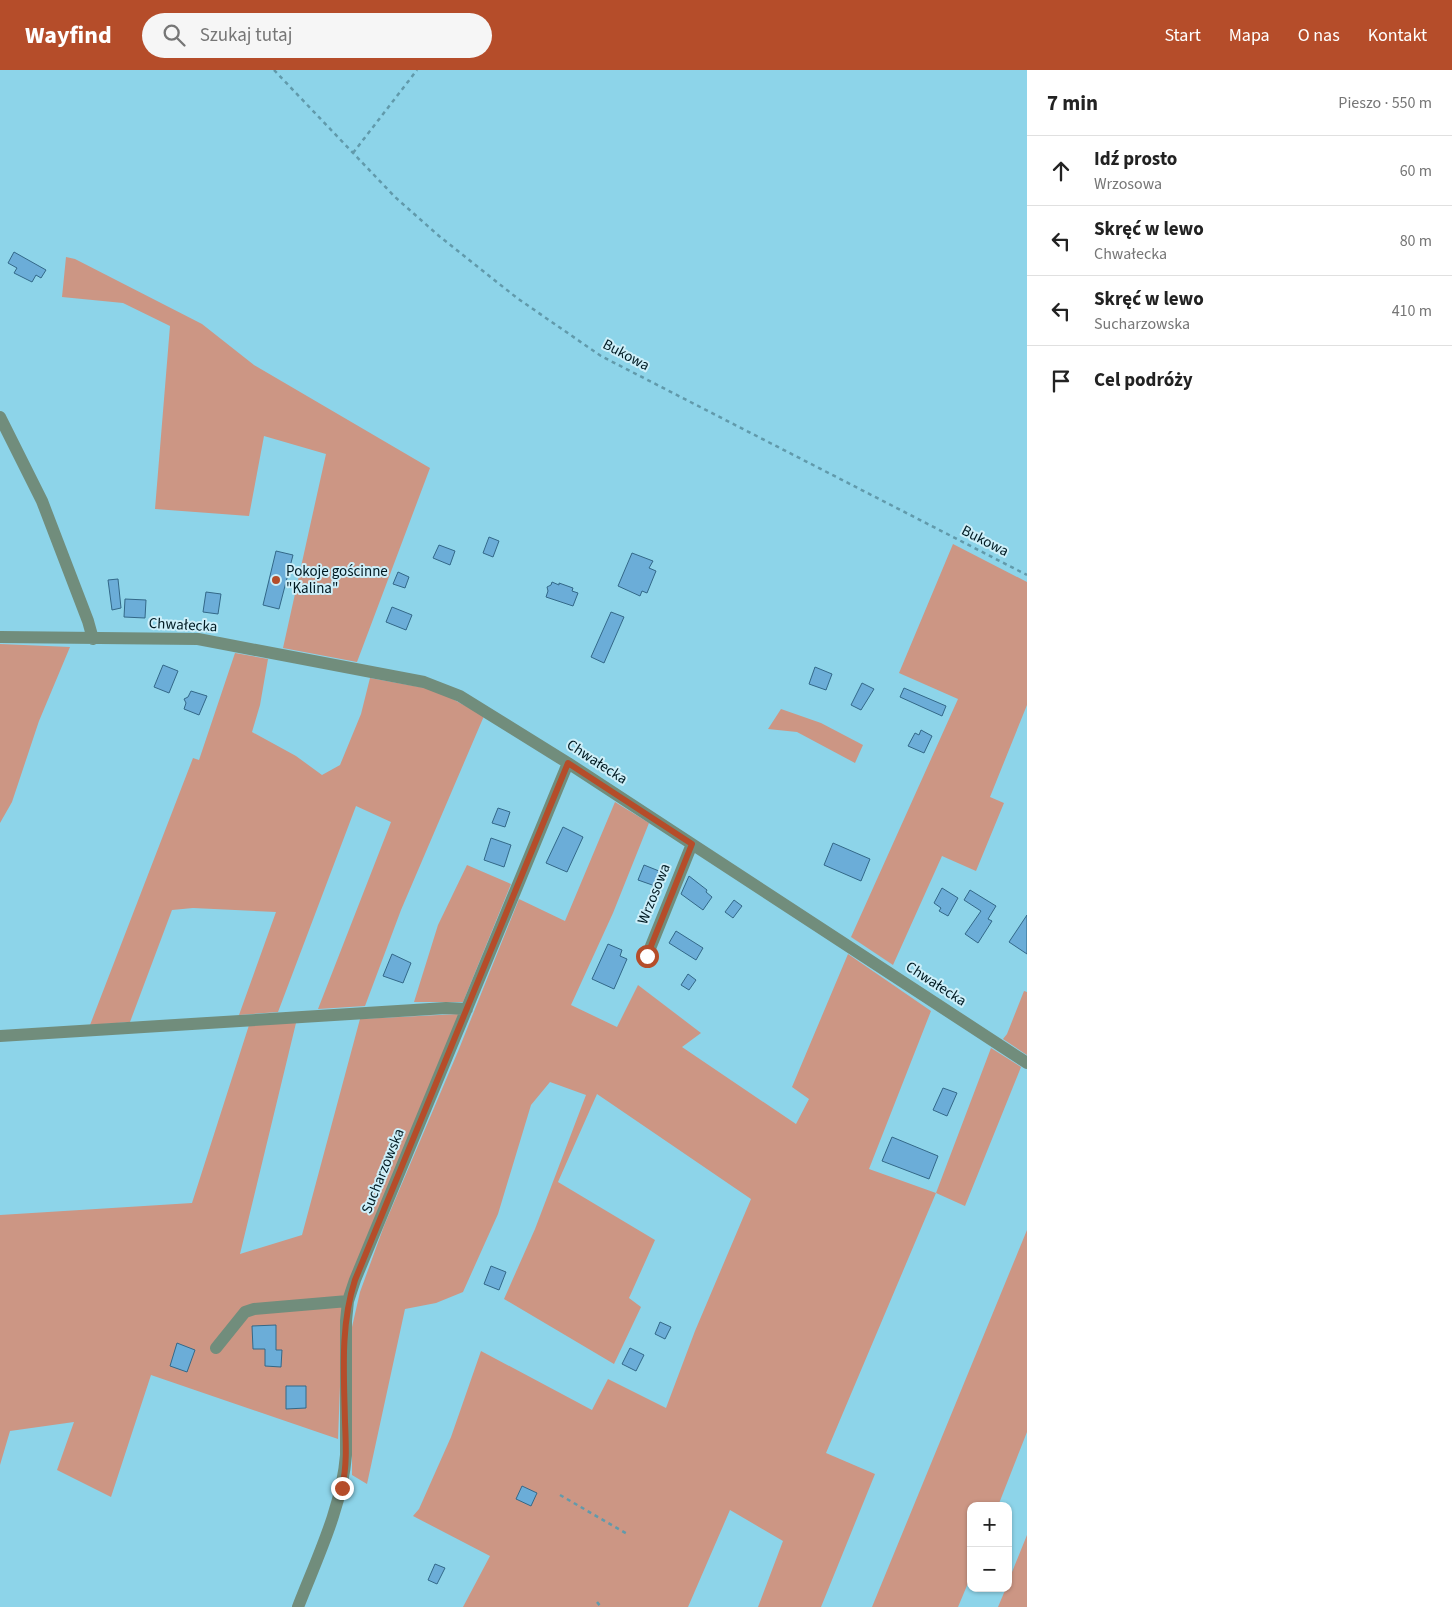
<!DOCTYPE html>
<html lang="pl">
<meta charset="utf-8">
<style>
body{margin:0;font-family:"Source Sans 3",sans-serif;background:#f6f6f6;color:#222}
.controls{position:absolute;right:15px;bottom:15px;display:grid;overflow:hidden;border-radius:10px;box-shadow:0 1px 4px #0004}
.controls button{width:45px;height:45px;display:grid;place-items:center;padding:0;border:0;border-bottom:1px solid #e0e0e0;background:#fff;color:#222;font:25px sans-serif}
.stop{position:absolute;width:15px;height:15px;margin:-11px;border:4px solid #b54d2a;border-radius:50%;background:#fff}
.stop.end{background:#b54d2a;border-color:#fff;box-shadow:0 1px 5px #0008}
.list{margin:0;padding:0;list-style:none}
h2{display:flex;justify-content:space-between;align-items:center;height:65px;margin:0;padding:0 20px;font-size:21px}
h2 small{font-size:16px;font-weight:400;color:#767676}
.list li{display:grid;grid-template-columns:32px 1fr auto;gap:15px;align-items:center;box-sizing:border-box;height:70px;padding:0 20px;border-top:1px solid #e0e0e0}
.list b{display:block;font-size:19px;white-space:nowrap}
.list p{margin:0;font-size:16px;white-space:nowrap;color:#767676}
.list em{font-size:16px;font-style:normal;color:#767676}
.icon{flex:none;width:28px;height:28px;fill:none;stroke:currentColor;stroke-width:2;stroke-linecap:round;stroke-linejoin:round}
.map{position:relative;flex:none;width:1027px;height:1537px;overflow:hidden}
header{display:flex;align-items:center;gap:30px;box-sizing:border-box;height:70px;padding:0 25px;background:#b54d2a;color:#fff}
header strong{font-size:24px}
nav{display:flex;gap:28px;margin-inline-start:auto;font-size:18px}
.search{width:350px;height:45px;background:#f6f6f6;display:flex;align-items:center;gap:12px;box-sizing:border-box;padding:0 18px;border-radius:28px;color:#767676;font-size:19px}
main{display:flex}
aside{flex:1;background:#fff}
.map>svg:first-child{display:block}
.green{fill:#cc9684}
.building{fill:#6badd8;stroke:#336888}
.lines{fill:none;stroke-linecap:round;stroke-linejoin:round}
.path{stroke:#619aab;stroke-width:2.5;stroke-dasharray:4 4;stroke-linecap:butt}
.minor{stroke:#718d7c;stroke-width:12}
.route{stroke:#b54d2a;stroke-width:6}
.poi-dot{fill:#b54d2a;stroke:#cdeff9;stroke-width:2}
.labels{text-anchor:middle;dominant-baseline:central;stroke-width:4;stroke-linejoin:round;paint-order:stroke}
.street-label{font-size:15px;fill:#001a22;stroke:#cdeff9}
.poi-label{font-size:15px;fill:#001a22;stroke:#cdeff9;text-anchor:start}
</style>
<header>
<strong>Wayfind</strong>
<div class="search"><svg class="icon" aria-label="search" viewBox="0 0 24 24"><circle cx="10" cy="10" r="6"/><path d="M15 15l6 6"/></svg>Szukaj tutaj</div>
<nav><a>Start</a><a>Mapa</a><a>O nas</a><a>Kontakt</a></nav>
</header>
<main>
<div class="map">
<svg width="1027" height="1537" viewBox="0 0 1027 1537">
<rect width="100%" height="100%" fill="#8dd4e9"/>
<path class="green" d="M 66,187 L 75,189 L 202,254 L 254,295 L 430,398 L 357,592 L 283,578 L 326,384 L 264,366 L 249,446 L 155,439 L 170,256 L 123,233 L 62,227 Z
M 953,474 L 1027,512 L 1027,635 L 990,727 L 1004,733 L 976,801 L 942,786 L 893,895 L 851,867 L 958,629 L 899,603 Z
M 0,574 L 70,577 L 39,651 L 12,732 L 0,753 Z
M 235,583 L 268,589 L 260,635 L 252,662 L 296,686 L 322,705 L 340,695 L 361,644 L 370,608 L 436,620 L 484,646 L 401,840 L 365,936 L 318,939 L 391,752 L 356,736 L 278,942 L 239,945 L 276,842 L 193,838 L 172,840 L 130,952 L 90,955 L 193,688 L 199,690 Z
M 781,639 L 821,653 L 863,675 L 855,693 L 797,662 L 768,659 Z
M 615,732 L 649,753 L 613,843 L 571,935 L 617,957 L 638,915 L 701,963 L 682,977 L 796,1054 L 809,1029 L 792,1017 L 848,884 L 931,941 L 869,1099 L 936,1123 L 991,978 L 1021,997 L 965,1136 L 936,1123 L 826,1383 L 875,1404 L 821,1537 L 758,1537 L 783,1471 L 730,1440 L 688,1537 L 463,1537 L 490,1486 L 413,1446 L 419,1439 L 451,1367 L 481,1281 L 592,1340 L 608,1309 L 666,1338 L 695,1261 L 751,1129 L 597,1024 L 558,1112 L 655,1170 L 629,1228 L 641,1237 L 614,1294 L 504,1229 L 535,1159 L 586,1025 L 550,1012 L 531,1035 L 498,1144 L 463,1222 L 436,1233 L 405,1239 L 367,1414 L 352,1405 L 352,1257 L 360,1222 L 384,1156 L 459,979 L 519,829 L 565,851 Z
M 467,795 L 511,814 L 463,932 L 414,932 L 438,855 Z
M 1024,921 L 1027,922 L 1027,985 L 1003,969 L 1007,964 Z
M 459,944 L 343,1237 L 338,1369 L 151,1305 L 111,1427 L 57,1400 L 74,1352 L 10,1361 L 0,1395 L 0,1145 L 192,1133 L 250,952 L 296,953 L 240,1184 L 302,1165 L 360,949 Z
M 1027,1160 L 1027,1362 L 998,1436 L 971,1436 L 971,1506 L 958,1537 L 872,1537 Z
M 1027,1465 L 1027,1537 L 998,1537 L 1006,1518 L 1008,1518 L 1008,1512 Z"/>
<path class="building" d="M 14,182 L 46,200 L 41,208 L 36,205 L 32,212 L 14,203 L 17,198 L 8,193 Z
M 489,467 L 499,471 L 493,487 L 483,483 Z
M 439,475 L 455,481 L 450,495 L 433,488 Z
M 276,481 L 293,485 L 279,539 L 263,535 Z
M 632,483 L 653,491 L 649,498 L 656,501 L 647,523 L 642,521 L 640,526 L 618,516 Z
M 398,502 L 409,507 L 405,518 L 393,514 Z
M 118,509 L 121,538 L 112,540 L 108,510 Z
M 552,512 L 559,515 L 559,513 L 573,518 L 572,521 L 578,523 L 573,536 L 546,527 L 548,521 L 547,517 L 551,515 Z
M 206,522 L 221,524 L 218,544 L 203,542 Z
M 125,529 L 146,530 L 145,548 L 124,547 Z
M 392,537 L 412,545 L 406,560 L 386,552 Z
M 611,542 L 624,547 L 604,593 L 591,587 Z
M 163,595 L 178,601 L 169,623 L 154,617 Z
M 815,597 L 832,604 L 826,620 L 809,614 Z
M 862,613 L 874,619 L 861,640 L 851,635 Z
M 904,618 L 946,636 L 942,646 L 900,627 Z
M 191,621 L 207,626 L 199,645 L 184,639 L 186,633 L 184,629 L 188,627 Z
M 921,660 L 932,666 L 924,683 L 908,676 L 915,663 L 919,665 Z
M 498,738 L 510,742 L 505,757 L 492,753 Z
M 563,757 L 583,767 L 567,802 L 546,793 Z
M 491,768 L 511,775 L 504,797 L 484,790 Z
M 833,773 L 870,789 L 861,811 L 824,795 Z
M 644,795 L 664,803 L 658,817 L 638,810 Z
M 689,806 L 707,820 L 706,822 L 712,827 L 703,840 L 681,824 Z
M 942,818 L 958,828 L 948,846 L 939,841 L 941,838 L 934,833 Z
M 970,820 L 996,836 L 988,849 L 992,851 L 978,873 L 965,864 L 981,841 L 964,830 Z
M 734,830 L 742,836 L 733,848 L 725,842 Z
M 1027,845 L 1027,884 L 1009,872 Z
M 676,861 L 703,878 L 696,890 L 669,873 Z
M 608,874 L 622,880 L 620,886 L 627,889 L 614,919 L 592,909 Z
M 392,884 L 411,893 L 403,913 L 383,906 Z
M 688,904 L 696,910 L 689,920 L 681,915 Z
M 943,1018 L 957,1023 L 947,1046 L 933,1040 Z
M 892,1067 L 938,1086 L 929,1109 L 882,1091 Z
M 491,1196 L 506,1202 L 499,1220 L 484,1214 Z
M 660,1252 L 671,1257 L 665,1269 L 655,1264 Z
M 276,1255 L 276,1280 L 282,1280 L 281,1297 L 265,1296 L 265,1279 L 253,1279 L 252,1256 Z
M 177,1273 L 195,1280 L 187,1302 L 170,1296 Z
M 630,1278 L 644,1285 L 636,1301 L 622,1294 Z
M 286,1316 L 306,1316 L 306,1338 L 286,1339 Z
M 522,1416 L 537,1423 L 531,1436 L 516,1429 Z
M 435,1494 L 445,1498 L 437,1514 L 428,1510 Z"/>
<g class="lines">
<path class="path" d="M 274,0 L 395,127 L 439,166 L 517,228 L 601,286 L 1027,505
M 353,83 L 417,0
M 560,1425 L 629,1465
M 597,1532 L 601,1537"/>
<path class="minor" d="M 0,347 L 42,431 L 88,551 L 93,569
M 0,567 L 198,569 L 424,612 L 460,626 L 568,693 L 1027,993
M 647,886 L 692,774
M 0,966 L 446,938 L 467,939
M 216,1278 L 245,1242 L 254,1239 L 348,1231
M 298,1537 C 317,1488 342,1437 346,1385 L 346,1251 L 348,1231 L 355,1210 L 568,693"/>
</g>
<g class="lines">
<path class="route" d="M 342,1418 C 347,1396 346,1375 345,1352 C 344,1305 340,1256 355,1210 L 568,693 L 692,774 L 647,886"/>
</g>
<circle class="poi-dot" cx="276" cy="510" r="5"/>
<g class="labels">
<g class="street-label">
<text transform="translate(626 285) rotate(28)">Bukowa</text>
<text transform="translate(985 471) rotate(27)">Bukowa</text>
<text transform="translate(183 555) rotate(3)">Chwałecka</text>
<text transform="translate(597 692) rotate(33)">Chwałecka</text>
<text transform="translate(654 824) rotate(-68)">Wrzosowa</text>
<text transform="translate(936 914) rotate(33)">Chwałecka</text>
<text transform="translate(383 1101) rotate(-68)">Sucharzowska</text>
</g>
<g class="poi-label">
<text x="286" y="501">Pokoje gościnne<tspan x="286" dy="17">"Kalina"</tspan></text>
</g>
</g>
</svg>
<div class="controls">
<button>+</button>
<button>−</button>
</div>
<div class="stop" style="left:647px;top:886px"></div>
<div class="stop end" style="left:342px;top:1418px"></div>
</div>
<aside>
<h2>7 min<small>Pieszo · 550 m</small></h2>
<ul class="list">
<li><svg class="icon" aria-label="ahead" viewBox="0 0 24 24"><path d="M12 20V5M6 11l6-6 6 6"/></svg><div><b>Idź prosto</b><p>Wrzosowa</p></div><em>60 m</em></li>
<li><svg class="icon" aria-label="left" viewBox="0 0 24 24"><path d="M17 20v-9H6M10 6l-5 5 5 5"/></svg><div><b>Skręć w lewo</b><p>Chwałecka</p></div><em>80 m</em></li>
<li><svg class="icon" aria-label="left" viewBox="0 0 24 24"><path d="M17 20v-9H6M10 6l-5 5 5 5"/></svg><div><b>Skręć w lewo</b><p>Sucharzowska</p></div><em>410 m</em></li>
<li><svg class="icon" aria-label="arrive" viewBox="0 0 24 24"><path d="M6 21V4h12l-3 4 3 4H6"/></svg><div><b>Cel podróży</b></div></li>
</ul>
</aside>
</main>
